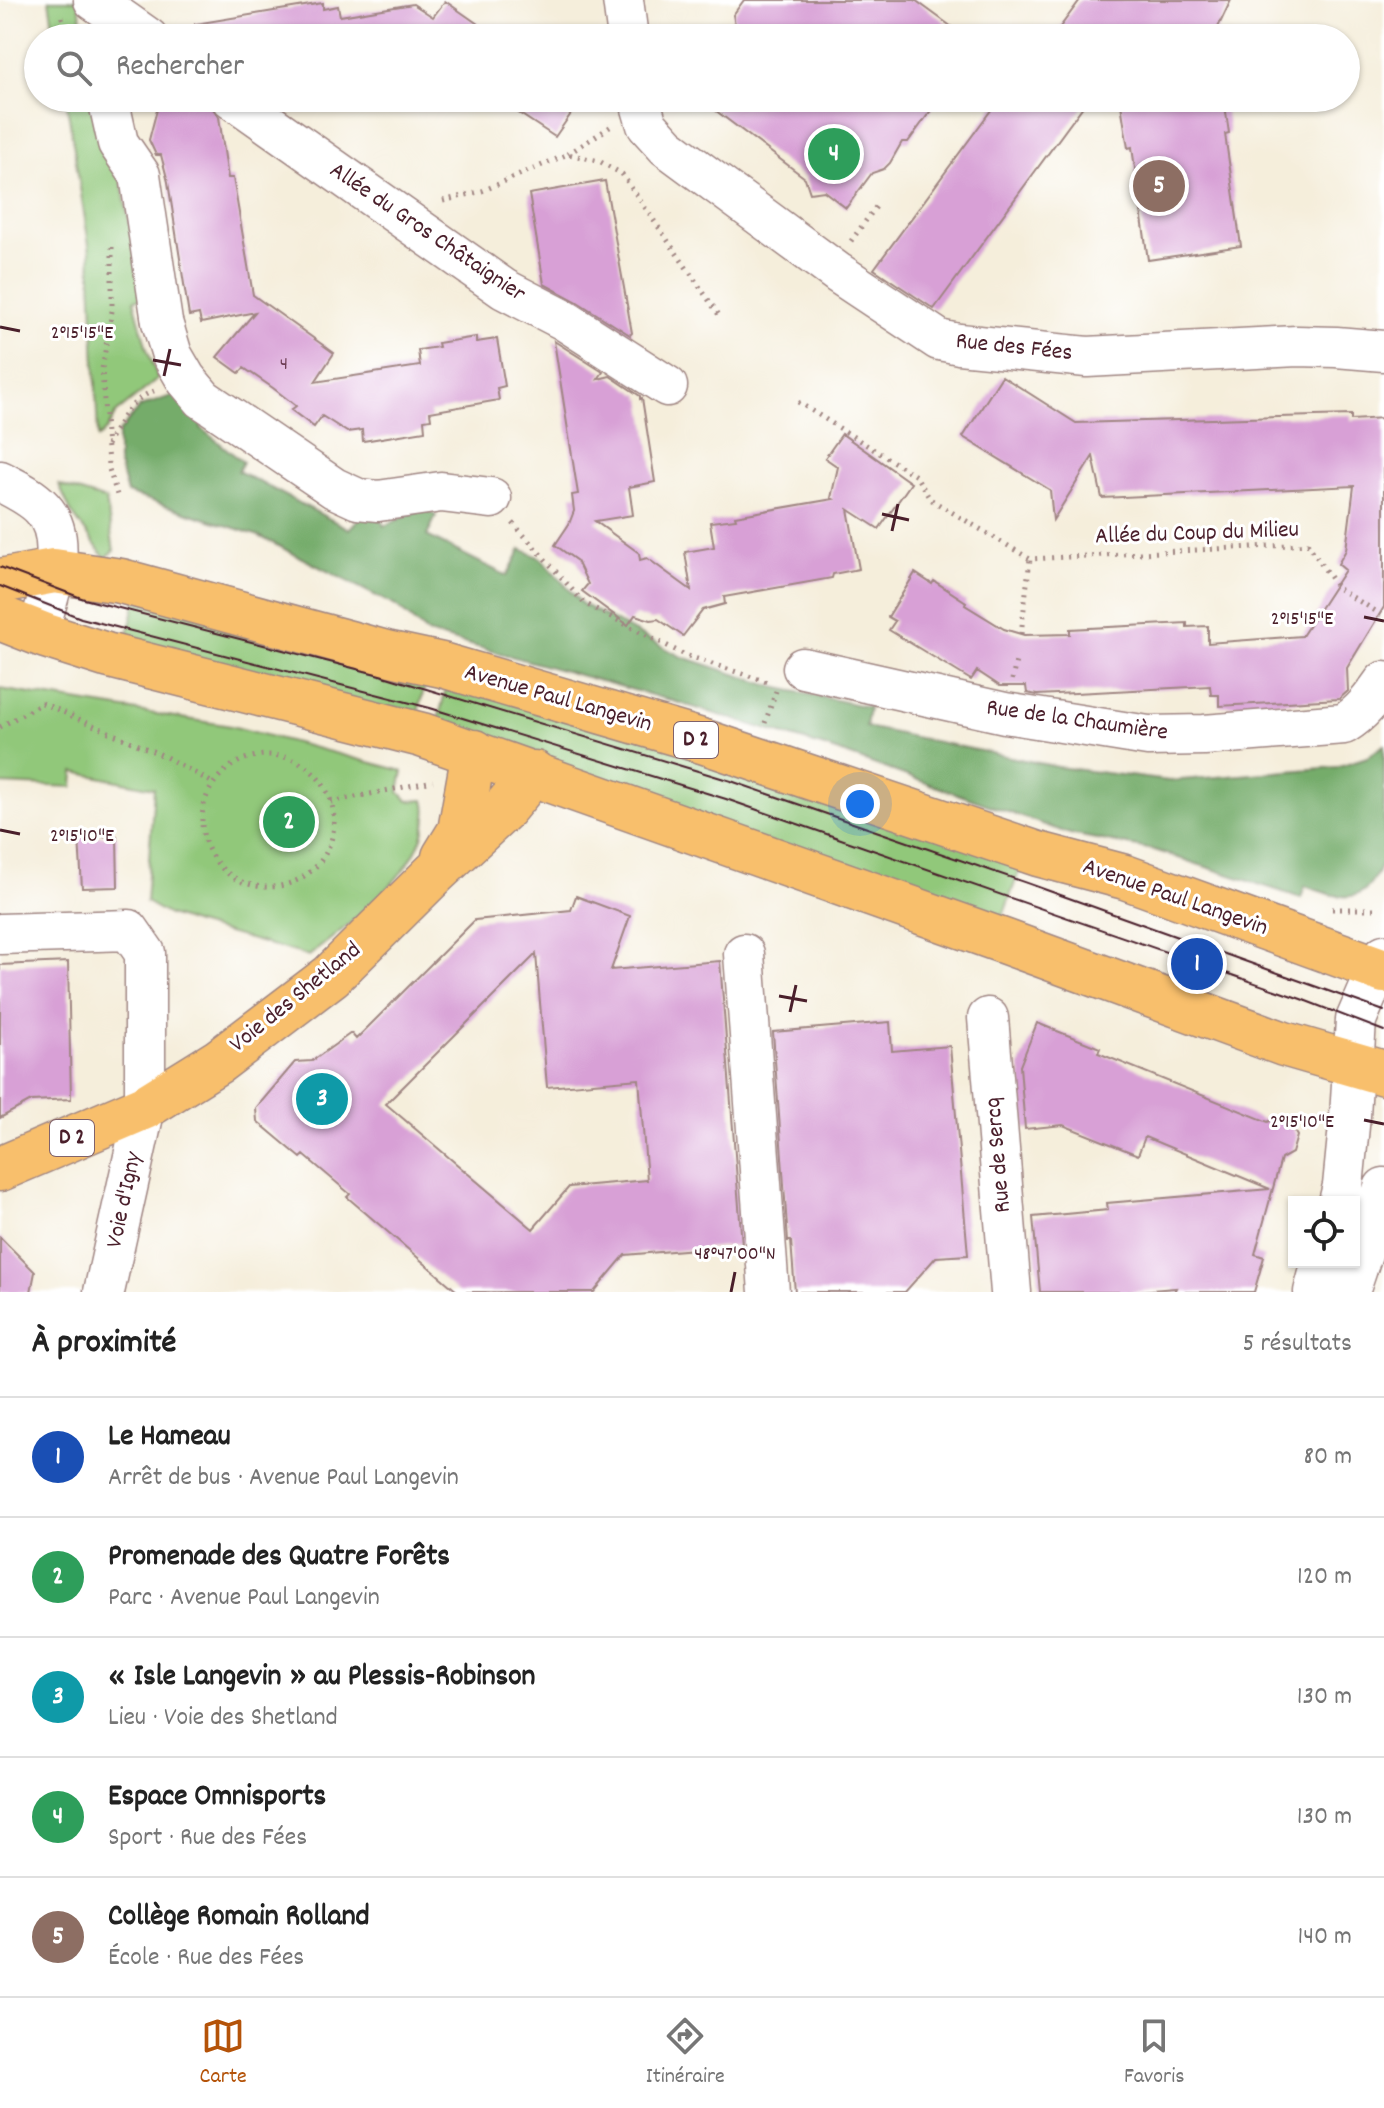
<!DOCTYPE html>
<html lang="fr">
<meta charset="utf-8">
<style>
body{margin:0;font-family:Dekko,sans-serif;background:#f2f2f2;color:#222}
.controls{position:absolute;right:24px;bottom:24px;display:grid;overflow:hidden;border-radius:0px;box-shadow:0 2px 6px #0004}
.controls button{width:72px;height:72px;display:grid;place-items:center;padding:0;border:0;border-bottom:2px solid #e0e0e0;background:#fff;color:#222;font:40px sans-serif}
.you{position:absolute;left:860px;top:804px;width:28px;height:28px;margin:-20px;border:6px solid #fff;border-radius:50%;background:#1a73e8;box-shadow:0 0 0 12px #1a73e833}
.badge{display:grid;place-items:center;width:52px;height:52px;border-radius:50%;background:#b45309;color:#fff;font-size:26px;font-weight:700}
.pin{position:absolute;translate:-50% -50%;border:4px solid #fff;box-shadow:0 2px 8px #0006}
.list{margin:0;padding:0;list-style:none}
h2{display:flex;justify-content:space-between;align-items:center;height:104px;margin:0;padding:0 32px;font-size:34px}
h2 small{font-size:26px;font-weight:400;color:#767676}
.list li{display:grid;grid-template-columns:52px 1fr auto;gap:24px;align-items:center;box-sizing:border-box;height:120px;padding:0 32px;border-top:2px solid #e0e0e0}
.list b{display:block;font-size:30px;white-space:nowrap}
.list p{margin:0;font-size:26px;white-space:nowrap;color:#767676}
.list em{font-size:26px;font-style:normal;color:#767676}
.icon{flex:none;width:44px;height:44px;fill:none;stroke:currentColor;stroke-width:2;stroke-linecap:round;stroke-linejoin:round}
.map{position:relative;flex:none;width:1384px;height:1292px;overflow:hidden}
.search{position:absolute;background:#fff;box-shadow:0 2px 6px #0004;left:24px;right:24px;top:24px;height:88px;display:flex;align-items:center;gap:20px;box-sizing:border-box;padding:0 28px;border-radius:44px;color:#767676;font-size:30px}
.sheet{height:704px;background:#fff}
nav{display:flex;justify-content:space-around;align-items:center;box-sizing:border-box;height:112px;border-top:2px solid #e0e0e0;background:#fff;font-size:22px;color:#767676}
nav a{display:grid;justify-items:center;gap:4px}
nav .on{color:#b45309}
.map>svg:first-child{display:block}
.green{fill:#91c87a;stroke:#6e7452;stroke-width:2}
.forest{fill:#74ac6a;stroke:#5f664a;stroke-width:2}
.building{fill:#d8a0d6;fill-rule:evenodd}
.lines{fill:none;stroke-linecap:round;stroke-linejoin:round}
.minor-casing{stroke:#a08683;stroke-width:43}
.major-casing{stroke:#a08683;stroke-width:47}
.path{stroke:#a08683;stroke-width:5;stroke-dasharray:2 6;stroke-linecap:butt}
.minor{stroke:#fff;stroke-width:40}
.major{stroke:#f8bf6c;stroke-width:44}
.tram{stroke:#4a1f2b;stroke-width:2}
.ticks{fill:none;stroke:#4a1f2b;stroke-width:3}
.labels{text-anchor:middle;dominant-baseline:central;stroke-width:6;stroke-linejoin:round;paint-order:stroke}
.number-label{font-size:20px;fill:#6e3f56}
.shield{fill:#fff;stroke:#80626b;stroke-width:2}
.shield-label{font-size:22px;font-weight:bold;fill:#4a1f2b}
.street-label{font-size:24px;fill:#4a1f2b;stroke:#fff}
.ticks-label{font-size:20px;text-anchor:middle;fill:#4a1f2b;stroke:#fff;stroke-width:6;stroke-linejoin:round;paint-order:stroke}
</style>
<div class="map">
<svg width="1384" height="1292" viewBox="0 0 1384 1292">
<rect width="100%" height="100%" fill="#fff"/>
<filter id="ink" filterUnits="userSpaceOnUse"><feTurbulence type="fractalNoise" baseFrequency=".0125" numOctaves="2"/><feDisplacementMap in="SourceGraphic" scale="16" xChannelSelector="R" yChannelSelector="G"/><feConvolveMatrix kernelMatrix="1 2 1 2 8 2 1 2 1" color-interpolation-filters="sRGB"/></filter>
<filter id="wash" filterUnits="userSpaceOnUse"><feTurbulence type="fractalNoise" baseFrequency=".006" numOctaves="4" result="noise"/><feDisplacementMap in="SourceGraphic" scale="32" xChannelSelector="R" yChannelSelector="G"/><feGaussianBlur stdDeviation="1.8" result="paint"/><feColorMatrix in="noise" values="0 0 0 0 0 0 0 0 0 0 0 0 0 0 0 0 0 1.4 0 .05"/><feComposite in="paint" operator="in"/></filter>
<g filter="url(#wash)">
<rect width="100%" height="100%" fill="#f5eedb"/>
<path class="green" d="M 49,0 L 78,0 L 85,38 L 55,38 Z
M 66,98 L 95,98 L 118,164 L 144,298 L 134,300 L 147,349 L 158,379 L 116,413 L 108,428 L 98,438 L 90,251 Z
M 59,485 L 106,500 L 114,551 L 105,558 L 71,512 Z
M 136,600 L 429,670 L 415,723 L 126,642 Z
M 449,676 L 1025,855 L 1001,922 L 436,729 Z
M 0,689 L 231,726 L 403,771 L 399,792 L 408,801 L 424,800 C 441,859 349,924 309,956 L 199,925 L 169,915 L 146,902 L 154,788 L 74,772 L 73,787 L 0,784 Z"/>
<path class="forest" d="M 174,395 L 204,415 L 201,428 L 243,462 L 238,471 L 349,529 L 362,515 L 379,516 L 384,526 L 424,508 L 436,516 L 427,536 L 507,576 L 521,549 L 541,558 L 582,604 L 680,656 L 774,687 L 869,707 L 866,727 L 1058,767 L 1169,781 L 1336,767 L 1367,757 L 1384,745 L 1384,858 C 1366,906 1347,901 1305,886 L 1301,898 L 1154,850 L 1070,834 L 831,749 L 673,701 L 427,633 L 396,606 L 259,536 L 127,493 L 118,461 L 118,433 L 140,407 Z"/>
<g id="blocks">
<path class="building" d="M 744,0 L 915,0 L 967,38 L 738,38 L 733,15 Z
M 1080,0 L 1231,0 L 1213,38 L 1052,38 Z
M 445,1 L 498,38 L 196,38 L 195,24 L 323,3 L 323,9 L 338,6 L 340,16 L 413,4 L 433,17 Z
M 160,98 L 199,98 L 211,106 L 219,117 L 228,178 L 233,178 L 253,295 L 334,353 L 315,382 L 420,366 L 418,350 L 439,347 L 438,343 L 476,337 L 476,342 L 497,339 L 505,386 L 497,388 L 499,400 L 430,412 L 431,419 L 424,420 L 425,431 L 363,441 L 362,430 L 347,432 L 322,416 L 314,427 L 291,410 L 296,406 L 273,388 L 244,368 L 239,373 L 217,357 L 255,312 L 201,323 L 199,314 L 189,316 L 168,182 L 161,155 L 156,155 L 149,140 Z
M 496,98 L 582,98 L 555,137 Z
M 699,98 L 940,98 L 908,142 L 902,142 L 890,163 L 884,169 L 872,173 L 846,208 L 824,191 L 810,193 L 805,178 Z
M 1000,98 L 1089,98 L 934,309 L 874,269 Z
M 1120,98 L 1224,98 L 1229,133 L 1225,134 L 1241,246 L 1148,260 L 1132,147 L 1128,148 Z
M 605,181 L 632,333 L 630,335 L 576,301 L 544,284 L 529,194 Z
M 554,341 L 603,372 L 598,379 L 610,376 L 640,396 L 640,399 L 642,398 L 655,482 L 629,487 L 633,515 L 595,521 L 639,553 L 640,560 L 647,558 L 691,590 L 685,552 L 714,547 L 710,522 L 736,519 L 735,516 L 833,499 L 831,498 L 838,467 L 825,458 L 842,434 L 911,483 L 879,529 L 848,509 L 859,569 L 833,574 L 832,578 L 724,597 L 725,604 L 703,610 L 683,636 L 658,619 L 651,620 L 635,615 L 628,625 L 582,591 L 588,584 L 577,561 L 555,545 L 569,524 L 574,511 L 572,495 L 578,494 Z
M 1002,376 L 1076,423 L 1351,415 L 1351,420 L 1384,418 L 1384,607 L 1347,668 L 1348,691 L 1339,699 L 1219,706 L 1219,695 L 1211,695 L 1210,686 L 1037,695 L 1027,693 L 1026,686 L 1000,686 L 977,671 L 971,680 L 889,630 L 895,621 L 888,617 L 915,573 L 932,584 L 934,581 L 966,602 L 965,605 L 1004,629 L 1024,635 L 1070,634 L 1070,629 L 1187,623 L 1187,627 L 1208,626 L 1208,643 L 1302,636 L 1345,570 L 1338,564 L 1346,550 L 1354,486 L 1102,498 L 1093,456 L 1053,520 L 1050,490 L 963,437 Z
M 117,836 L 118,887 L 82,888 L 79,837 Z
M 576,896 L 630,916 L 611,970 L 720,961 L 742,1245 L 625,1255 L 594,1292 L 458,1292 L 347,1197 L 350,1194 L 304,1155 L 301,1158 L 257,1121 L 256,1108 L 295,1062 L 312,1061 L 351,1033 L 356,1039 L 475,920 L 571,910 ZM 536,954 L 547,1087 L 639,1079 L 647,1180 L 569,1187 L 533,1229 L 386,1104 Z
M 68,962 L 71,1099 L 31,1101 L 0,1118 L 0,965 Z
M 890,1022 L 892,1051 L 950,1046 L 968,1255 L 936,1257 L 905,1292 L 795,1292 L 791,1241 L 788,1241 L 773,1032 Z
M 1037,1023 L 1100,1048 L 1098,1053 L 1268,1122 L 1276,1118 L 1290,1124 L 1297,1136 L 1292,1153 L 1281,1159 L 1255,1254 L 1264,1257 L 1254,1292 L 1174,1292 L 1176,1288 L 1127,1292 L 1040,1292 L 1033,1217 L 1108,1210 L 1107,1203 L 1270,1189 L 1145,1137 L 1138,1155 L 1063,1125 L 1025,1129 L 1020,1066 Z
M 0,1237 L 35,1272 L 31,1292 L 0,1292 Z"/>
</g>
</g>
<g filter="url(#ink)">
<use href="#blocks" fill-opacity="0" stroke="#a08683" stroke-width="2"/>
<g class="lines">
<g class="minor-casing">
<path id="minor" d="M 94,0 L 148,38
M 623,0 L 628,38
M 108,98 L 118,143 L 140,175 L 162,322 L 172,355 L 186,379 L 203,399 L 334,488 L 358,499 L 378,501 L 441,492 L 491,498
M 232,98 L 504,289 L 564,320 L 667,386
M 639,98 L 647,125 L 667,147 L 838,273 L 939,340 L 959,344 L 1087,357 L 1297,346 L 1336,347 L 1384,351
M 0,481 C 15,489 31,496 42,508 C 72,540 48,595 38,632
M 803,668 L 1005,713 L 1148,736 L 1204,735 L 1344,724 C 1362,713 1372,699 1384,682
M 0,934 L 129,930 L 145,953 L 145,1107 L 104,1292
M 744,954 L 769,1292
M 988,1018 L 1011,1292
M 1339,1202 L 1343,1186 L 1350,1116 L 1356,1020 L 1384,955
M 1314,1292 L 1322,1262
M 1349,1292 L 1384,1188"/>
</g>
<g class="major-casing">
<path id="major" d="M 0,581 L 54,571 L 121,581 L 386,653 L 442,665 L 705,742 L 1038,854 L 1125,877 L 1384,971
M 0,618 L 46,636 L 106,655 L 422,735 L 1006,942 L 1284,1044 L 1384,1073
M 444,857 L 460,831 L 474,752
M 0,1169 L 145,1107 L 219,1061 L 331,976 L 435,873 L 503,810 L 534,773"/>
</g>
<path class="path" d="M 62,17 L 66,38
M 568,154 L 613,125
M 443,201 L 482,191 L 568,154 L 599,161 L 622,174 L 719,315
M 851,241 L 878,204
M 112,247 L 112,311 L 102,369 L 108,466 L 117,495
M 798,402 L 916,476 L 930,499 L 1030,559 L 1308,544 L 1337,588 L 1384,616
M 107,445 C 119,423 129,400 154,391
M 513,523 L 584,603 L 685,655 L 770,683
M 1021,634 L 1030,559
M 1012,680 L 1016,661
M 765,723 L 776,691
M 0,727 L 42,703 L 164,756 L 213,783
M202 821a66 66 0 1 1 132 0a66 66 0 1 1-132 0Z
M 331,802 L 433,781
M 1332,909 L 1379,909"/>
<use href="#minor" class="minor"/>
<use href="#major" class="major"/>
<path class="tram" d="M 0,567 L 84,599 L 380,675 L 731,781 L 1027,883 L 1384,1011
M 0,586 L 81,618 L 430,708 L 726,799 L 1301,999 L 1384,1031"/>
</g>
</g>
<path class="ticks" d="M 0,327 L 20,331M 153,360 L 181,365M 164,376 L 170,349M 882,514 L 909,520M 892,531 L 898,504M 1364,617 L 1384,621M 0,830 L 20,834M 779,996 L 807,1001M 790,1012 L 796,985M 1364,1120 L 1384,1124M 731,1292 L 735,1272"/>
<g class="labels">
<g class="number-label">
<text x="284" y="365">4</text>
</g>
<g class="shield">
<rect x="674" y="722" width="44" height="36" rx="6"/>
<rect x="50" y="1120" width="44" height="36" rx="6"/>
</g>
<g class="shield-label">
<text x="696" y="740">D 2</text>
<text x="72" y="1138">D 2</text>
</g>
<g class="street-label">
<text transform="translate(427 233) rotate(34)">Allée du Gros Châtaignier</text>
<text transform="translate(1014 348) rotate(6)">Rue des Fées</text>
<text transform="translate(1197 534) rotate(-2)">Allée du Coup du Milieu</text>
<text transform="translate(558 699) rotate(16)">Avenue Paul Langevin</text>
<text transform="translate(1077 721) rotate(8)">Rue de la Chaumière</text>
<text transform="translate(1175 898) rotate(19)">Avenue Paul Langevin</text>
<text transform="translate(296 998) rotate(-39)">Voie des Shetland</text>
<text transform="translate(999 1155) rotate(-95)">Rue de Sercq</text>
<text transform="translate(125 1200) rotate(-78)">Voie d'Igny</text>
</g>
</g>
<g class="ticks-label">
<text x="82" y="338">2°15'15"E</text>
<text x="1302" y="624">2°15'15"E</text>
<text x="82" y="841">2°15'10"E</text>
<text x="1302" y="1127">2°15'10"E</text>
<text x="735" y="1259">48°47'00"N</text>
</g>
</svg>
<div class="controls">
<button><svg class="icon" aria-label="locate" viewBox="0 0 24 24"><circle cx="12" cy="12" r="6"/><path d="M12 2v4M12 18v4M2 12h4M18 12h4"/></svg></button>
</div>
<div class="you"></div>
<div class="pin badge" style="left:1197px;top:964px;background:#1a4fb4">1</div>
<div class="pin badge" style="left:289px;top:822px;background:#2e9e5b">2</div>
<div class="pin badge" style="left:322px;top:1099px;background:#0f9aa8">3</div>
<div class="pin badge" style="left:834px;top:154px;background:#2e9e5b">4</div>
<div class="pin badge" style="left:1159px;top:186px;background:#8d6e63">5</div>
<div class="search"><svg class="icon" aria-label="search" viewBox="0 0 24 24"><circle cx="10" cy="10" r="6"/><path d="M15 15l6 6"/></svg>Rechercher</div>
</div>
<section class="sheet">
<h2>À proximité<small>5 résultats</small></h2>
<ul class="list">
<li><span class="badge" style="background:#1a4fb4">1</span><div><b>Le Hameau</b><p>Arrêt de bus · Avenue Paul Langevin</p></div><em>80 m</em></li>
<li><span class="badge" style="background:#2e9e5b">2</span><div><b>Promenade des Quatre Forêts</b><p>Parc · Avenue Paul Langevin</p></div><em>120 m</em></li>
<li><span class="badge" style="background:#0f9aa8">3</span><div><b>« Isle Langevin » au Plessis-Robinson</b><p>Lieu · Voie des Shetland</p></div><em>130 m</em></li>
<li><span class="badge" style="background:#2e9e5b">4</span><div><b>Espace Omnisports</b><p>Sport · Rue des Fées</p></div><em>130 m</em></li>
<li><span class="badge" style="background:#8d6e63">5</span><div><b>Collège Romain Rolland</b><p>École · Rue des Fées</p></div><em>140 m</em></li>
</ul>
</section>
<nav>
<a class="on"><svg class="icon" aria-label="map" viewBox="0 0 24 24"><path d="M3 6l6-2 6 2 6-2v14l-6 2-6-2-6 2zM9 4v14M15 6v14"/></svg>Carte</a>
<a><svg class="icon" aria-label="directions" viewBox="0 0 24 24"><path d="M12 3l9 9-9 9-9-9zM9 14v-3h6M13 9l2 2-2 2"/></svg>Itinéraire</a>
<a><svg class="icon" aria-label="saved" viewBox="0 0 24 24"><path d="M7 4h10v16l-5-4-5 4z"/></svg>Favoris</a>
</nav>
